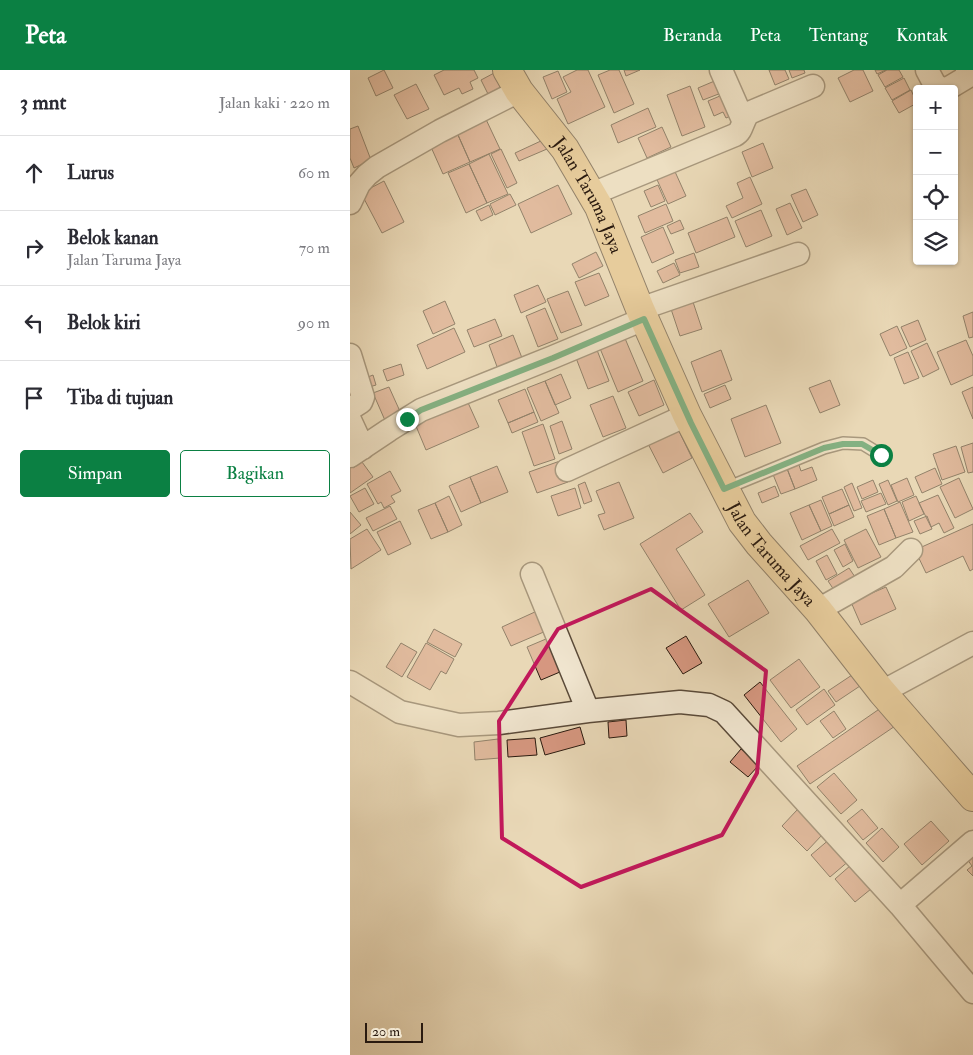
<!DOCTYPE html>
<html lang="id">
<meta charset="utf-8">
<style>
body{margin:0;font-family:"IM FELL Double Pica",serif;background:#f2f2f3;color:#2b2b33}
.controls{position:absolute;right:15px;top:15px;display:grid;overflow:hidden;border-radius:5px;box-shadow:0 1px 4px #0004}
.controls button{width:45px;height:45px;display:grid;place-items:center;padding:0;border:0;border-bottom:1px solid #e1e1e2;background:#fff;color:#2b2b33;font:25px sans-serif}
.scale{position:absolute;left:15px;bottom:12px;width:58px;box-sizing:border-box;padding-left:5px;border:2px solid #2a1a0f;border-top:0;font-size:14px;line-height:18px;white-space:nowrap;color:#2a1a0f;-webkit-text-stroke:4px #f1e6d0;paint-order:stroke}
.stop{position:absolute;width:15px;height:15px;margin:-11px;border:4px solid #0b8043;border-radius:50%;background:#fff}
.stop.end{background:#0b8043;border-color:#fff;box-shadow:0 1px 5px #0008}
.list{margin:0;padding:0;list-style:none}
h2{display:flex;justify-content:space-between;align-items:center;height:65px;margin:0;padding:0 20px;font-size:21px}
h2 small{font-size:16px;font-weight:400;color:#7c7c81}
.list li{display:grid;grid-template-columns:32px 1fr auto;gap:15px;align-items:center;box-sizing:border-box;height:75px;padding:0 20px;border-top:1px solid #e1e1e2}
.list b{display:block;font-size:19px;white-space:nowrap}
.list p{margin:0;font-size:16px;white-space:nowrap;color:#7c7c81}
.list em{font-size:16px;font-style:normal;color:#7c7c81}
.actions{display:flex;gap:10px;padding:15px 20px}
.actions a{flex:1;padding:11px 0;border:1px solid #0b8043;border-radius:5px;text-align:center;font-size:18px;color:#0b8043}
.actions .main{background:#0b8043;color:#fff}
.icon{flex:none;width:28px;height:28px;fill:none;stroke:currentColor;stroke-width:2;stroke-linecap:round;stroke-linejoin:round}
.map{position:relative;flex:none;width:623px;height:985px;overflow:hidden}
header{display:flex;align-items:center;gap:30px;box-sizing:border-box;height:70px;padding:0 25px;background:#0b8043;color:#fff}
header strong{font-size:24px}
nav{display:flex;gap:28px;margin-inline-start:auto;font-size:18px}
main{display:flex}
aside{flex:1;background:#fff}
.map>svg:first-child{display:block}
.building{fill:#d79881;stroke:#2a1a0f}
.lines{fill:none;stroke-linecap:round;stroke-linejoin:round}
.lane-casing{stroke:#5a4a39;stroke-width:14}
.street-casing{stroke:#5a4a39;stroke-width:25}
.primary-casing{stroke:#2a1a0f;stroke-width:30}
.lane{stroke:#f1e6d0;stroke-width:11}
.street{stroke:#f1e6d0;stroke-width:22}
.primary{stroke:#e4bc7c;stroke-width:28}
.route{stroke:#0b8043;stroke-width:6}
.marked{fill:none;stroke:#c2185b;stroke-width:4;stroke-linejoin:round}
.labels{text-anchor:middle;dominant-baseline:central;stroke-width:4;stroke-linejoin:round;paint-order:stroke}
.street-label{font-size:18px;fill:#2a1a0f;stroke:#f1e6d0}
</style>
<header>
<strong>Peta</strong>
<nav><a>Beranda</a><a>Peta</a><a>Tentang</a><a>Kontak</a></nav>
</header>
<main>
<aside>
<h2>3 mnt<small>Jalan kaki · 220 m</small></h2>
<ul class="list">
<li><svg class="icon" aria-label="ahead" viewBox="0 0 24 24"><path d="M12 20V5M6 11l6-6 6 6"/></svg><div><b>Lurus</b></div><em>60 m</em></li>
<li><svg class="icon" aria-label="right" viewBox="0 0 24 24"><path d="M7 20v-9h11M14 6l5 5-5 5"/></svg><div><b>Belok kanan</b><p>Jalan Taruma Jaya</p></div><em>70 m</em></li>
<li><svg class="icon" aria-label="left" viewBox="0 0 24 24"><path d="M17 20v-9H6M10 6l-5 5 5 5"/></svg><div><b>Belok kiri</b></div><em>90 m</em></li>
<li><svg class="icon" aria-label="arrive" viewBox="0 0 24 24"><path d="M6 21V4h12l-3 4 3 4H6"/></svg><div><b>Tiba di tujuan</b></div></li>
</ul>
<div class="actions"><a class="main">Simpan</a><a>Bagikan</a></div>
</aside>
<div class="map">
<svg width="623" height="985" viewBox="0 0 623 985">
<rect width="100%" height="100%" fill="#e9d8b7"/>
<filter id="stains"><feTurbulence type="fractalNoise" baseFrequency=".004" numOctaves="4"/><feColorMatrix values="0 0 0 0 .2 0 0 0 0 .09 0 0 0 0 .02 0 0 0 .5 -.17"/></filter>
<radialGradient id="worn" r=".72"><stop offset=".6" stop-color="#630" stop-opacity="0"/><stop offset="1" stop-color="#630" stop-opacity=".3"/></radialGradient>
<path class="building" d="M 34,0 L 43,18 L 26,26 L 18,8 Z
M 94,0 L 124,0 L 128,8 L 120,12 L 123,19 L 112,24 L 109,18 L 94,25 L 84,5 Z
M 227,0 L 238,0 L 255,37 L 218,54 L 207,29 L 221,22 L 213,7 Z
M 260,0 L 269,0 L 284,34 L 264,43 L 248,5 Z
M 274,0 L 290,0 L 276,6 Z
M 419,0 L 435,0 L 439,9 L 425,15 Z
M 439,0 L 454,0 L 455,3 L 442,8 Z
M 504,0 L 513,0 L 523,21 L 500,32 L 488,8 Z
M 525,0 L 536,0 L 527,4 Z
M 537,0 L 549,0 L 553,7 L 535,17 L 528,5 Z
M 208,1 L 217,22 L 202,29 L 193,7 Z
M 146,2 L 155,20 L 140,28 L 131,10 Z
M 374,7 L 379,20 L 353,30 L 348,18 Z
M 554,8 L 560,20 L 542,30 L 535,18 Z
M 66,14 L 79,39 L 57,49 L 44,25 Z
M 340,16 L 355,57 L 332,66 L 317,25 Z
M 561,20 L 567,33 L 549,43 L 542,31 Z
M 377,23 L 385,44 L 376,48 L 373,42 L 364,46 L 358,31 Z
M 298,38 L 306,57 L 268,73 L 261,55 Z
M 133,43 L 150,79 L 120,92 L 104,56 Z
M 8,56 L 21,90 L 4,98 L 0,88 L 0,59 Z
M 104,56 L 120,92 L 93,104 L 77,68 Z
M 312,57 L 321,77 L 297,88 L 288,68 Z
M 193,70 L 197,79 L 169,91 L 165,83 Z
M 413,73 L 423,98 L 402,107 L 392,82 Z
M 151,79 L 167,113 L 157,118 L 141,84 Z
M 139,84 L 158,124 L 137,133 L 119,94 Z
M 119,94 L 137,133 L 116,143 L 98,103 Z
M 322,95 L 336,126 L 318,134 L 304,103 Z
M 400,107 L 412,134 L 382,148 L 376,136 L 393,128 L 387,113 Z
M 34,111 L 54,152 L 32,163 L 11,123 Z
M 208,115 L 222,144 L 181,163 L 168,134 Z
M 308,115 L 315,131 L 301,137 L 294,121 Z
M 456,119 L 468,145 L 453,152 L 441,125 Z
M 160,124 L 166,135 L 145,145 L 140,134 Z
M 440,133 L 452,158 L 437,165 L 426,139 Z
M 316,134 L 323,151 L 295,163 L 288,146 Z
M 139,135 L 143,145 L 131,151 L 126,141 Z
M 411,140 L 422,166 L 396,177 L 385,151 Z
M 377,147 L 385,167 L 346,183 L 338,163 Z
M 330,150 L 334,159 L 321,164 L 317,156 Z
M 313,157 L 324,183 L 302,193 L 291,167 Z
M 246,182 L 253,196 L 229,208 L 222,194 Z
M 344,183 L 349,197 L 330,203 L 325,190 Z
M 324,193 L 330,205 L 313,213 L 307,201 Z
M 249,203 L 259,226 L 235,236 L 225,212 Z
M 188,215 L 196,232 L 171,243 L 164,225 Z
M 218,221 L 232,255 L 211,263 L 197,229 Z
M 341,226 L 352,259 L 330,266 L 319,233 Z
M 95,231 L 105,254 L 83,264 L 73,241 Z
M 195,238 L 208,269 L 188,277 L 176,246 Z
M 623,242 L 623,267 L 619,268 L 613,246 Z
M 145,249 L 152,266 L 124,277 L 117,260 Z
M 568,250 L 576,270 L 560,277 L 551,257 Z
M 547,256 L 557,278 L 540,286 L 530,264 Z
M 104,258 L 115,282 L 77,299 L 67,275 Z
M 163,265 L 174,293 L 149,302 L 139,275 Z
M 274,266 L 293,311 L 268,322 L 249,276 Z
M 616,270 L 623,286 L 623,305 L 601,315 L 587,282 Z
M 577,273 L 589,299 L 573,307 L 561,281 Z
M 247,280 L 259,311 L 238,319 L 226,288 Z
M 371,280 L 382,310 L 352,322 L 341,292 Z
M 558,282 L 569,308 L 554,314 L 544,288 Z
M 51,294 L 54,305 L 37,311 L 33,300 Z
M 211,304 L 221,328 L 205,335 L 195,311 Z
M 23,305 L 26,315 L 16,318 L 13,309 Z
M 304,310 L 314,335 L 289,346 L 278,322 Z
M 480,310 L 490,335 L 470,343 L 459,318 Z
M 195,311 L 209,343 L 191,351 L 177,318 Z
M 375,315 L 381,329 L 360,338 L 354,324 Z
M 39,317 L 53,348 L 37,355 L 23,323 Z
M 623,317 L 623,349 L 612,322 Z
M 175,319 L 184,342 L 158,353 L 148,330 Z
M 115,326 L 129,357 L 76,380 L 63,349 Z
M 263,326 L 276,358 L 253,367 L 240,335 Z
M 416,335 L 431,373 L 395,387 L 381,349 Z
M 184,342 L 188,352 L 162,363 L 158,353 Z
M 212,351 L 222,379 L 209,384 L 200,356 Z
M 325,353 L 342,388 L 313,403 L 295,368 Z
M 193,354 L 205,389 L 184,396 L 172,362 Z
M 623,373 L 623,402 L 618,403 L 611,377 Z
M 606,376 L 615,402 L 592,410 L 583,384 Z
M 210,391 L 218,412 L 187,423 L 179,402 Z
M 12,392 L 23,407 L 0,423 L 0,394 L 3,398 Z
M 448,392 L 451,401 L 462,397 L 467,410 L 445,419 L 436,396 Z
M 147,396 L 158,422 L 131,433 L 120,407 Z
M 436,396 L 445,419 L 431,424 L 422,402 Z
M 585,398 L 592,414 L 572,423 L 565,407 Z
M 40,401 L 51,421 L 41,426 L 45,432 L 34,438 L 31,432 L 28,434 L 17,414 Z
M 120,407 L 131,433 L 111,442 L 99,416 Z
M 557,408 L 564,425 L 548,432 L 541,415 Z
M 609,408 L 623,439 L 605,448 L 590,417 Z
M 523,410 L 528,422 L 512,429 L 507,417 Z
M 538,410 L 547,431 L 538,435 L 529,414 Z
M 235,412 L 242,431 L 234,434 L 228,415 Z
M 269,412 L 284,448 L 254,460 L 248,445 L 255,443 L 246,421 Z
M 502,413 L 512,438 L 504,441 L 494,417 Z
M 425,416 L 429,426 L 412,433 L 408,423 Z
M 15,418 L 24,434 L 9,442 L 0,426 Z
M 225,418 L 231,438 L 208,446 L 201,426 Z
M 492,419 L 499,435 L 479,444 L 472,427 Z
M 531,423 L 536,434 L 516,442 L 511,431 Z
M 588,425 L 604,458 L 594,463 L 589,453 L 581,457 L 569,433 Z
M 99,426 L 112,455 L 98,462 L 85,433 Z
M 566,426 L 574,444 L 559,451 L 552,432 Z
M 471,430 L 482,456 L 471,461 L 459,435 Z
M 550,432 L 563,462 L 546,468 L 534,439 Z
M 85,433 L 98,462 L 81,469 L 68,440 Z
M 459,435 L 471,461 L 452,470 L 440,443 Z
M 499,435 L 504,447 L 484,456 L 479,444 Z
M 40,436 L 47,449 L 23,461 L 16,448 Z
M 534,439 L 546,468 L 529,475 L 517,446 Z
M 0,442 L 11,455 L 0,464 Z
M 340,443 L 353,462 L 326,479 L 355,525 L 331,540 L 290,474 Z
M 577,446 L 582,459 L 570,464 L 564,451 Z
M 50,451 L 61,474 L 38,485 L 27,462 Z
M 623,454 L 623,499 L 620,501 L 613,486 L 576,503 L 565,480 Z
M 17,459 L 31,480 L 1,499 L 0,469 Z
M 482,459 L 490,473 L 458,490 L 450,476 Z
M 516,459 L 531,487 L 508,498 L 494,470 Z
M 495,474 L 503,491 L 493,497 L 484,480 Z
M 477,485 L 487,504 L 476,510 L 466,491 Z
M 499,498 L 505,507 L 484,520 L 478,511 Z
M 398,510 L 419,543 L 379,567 L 358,534 Z
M 536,517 L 546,539 L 511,555 L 501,532 Z
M 187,541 L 196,561 L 161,576 L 152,557 Z
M 84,559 L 112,574 L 105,587 L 77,572 Z
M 203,566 L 217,599 L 191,610 L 177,577 Z
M 336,566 L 352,593 L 333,604 L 316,578 Z
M 51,573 L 67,582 L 52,607 L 36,597 Z
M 76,573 L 104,589 L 96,604 L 91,601 L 80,620 L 57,607 Z
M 449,589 L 470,617 L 441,638 L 420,610 Z
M 502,605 L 510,616 L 486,632 L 478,621 Z
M 410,612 L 447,659 L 431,672 L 394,625 Z
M 474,619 L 485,635 L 457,655 L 446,640 Z
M 538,633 L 551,652 L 460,714 L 447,696 Z
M 484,641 L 496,659 L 483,668 L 470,651 Z
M 276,650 L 277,666 L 259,668 L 258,652 Z
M 230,657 L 235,674 L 195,685 L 190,668 Z
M 185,668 L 187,685 L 158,687 L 157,670 Z
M 148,669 L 150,688 L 125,690 L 124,672 Z
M 391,679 L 409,695 L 398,707 L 380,692 Z
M 484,703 L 507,730 L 491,744 L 467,717 Z
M 512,739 L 528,758 L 513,770 L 497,751 Z
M 447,740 L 472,765 L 457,781 L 432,756 Z
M 581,751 L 599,771 L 572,795 L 554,774 Z
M 532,758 L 549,777 L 533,792 L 516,773 Z
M 481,768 L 500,790 L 480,807 L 461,785 Z
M 623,784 L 623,806 L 617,800 L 622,796 L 617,789 Z
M 501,795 L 521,819 L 505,832 L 485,809 Z"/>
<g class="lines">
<g class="lane-casing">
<path id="lane" d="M 374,419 L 474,378 L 493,373 L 513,374 L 531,385"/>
</g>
<g class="street-casing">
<path id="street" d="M 371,0 L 393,50
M 577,0 L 585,15 L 593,19
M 597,19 L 617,7 L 617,0
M 242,124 L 385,65 C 393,61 392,50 399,43 L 463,16
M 0,133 L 9,114 L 17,105 L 27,97 L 90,61 L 169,21
M 290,239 L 448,184
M 0,285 L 13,327 L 11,332 L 0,339
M 0,350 L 13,378
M 0,386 L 39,360 L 71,340 L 203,287 L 294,249
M 217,400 L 337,345
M 182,504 L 238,641
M 468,540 L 544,497 L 561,480
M 0,612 L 50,642 L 109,655 L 149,653 L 238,641 L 330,632 L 359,635 L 374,642 L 550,835 L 623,922
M 532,622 L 623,573
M 550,835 L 623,772"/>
</g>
<g class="primary-casing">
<g id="primary">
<path id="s1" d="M 157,0 L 169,21 L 215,79 L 249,137 L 290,239 L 337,345 L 392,452 L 409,474 L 468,540 L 532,622 L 623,727"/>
</g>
</g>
<use href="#lane" class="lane"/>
<use href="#street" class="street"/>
<use href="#primary" class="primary"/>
</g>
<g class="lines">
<path class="route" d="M 57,349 L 71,340 L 203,288 L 294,249 L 341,353 L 374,419 L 474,378 L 493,374 L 512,374 L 531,385"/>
</g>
<path d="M0 0H623V985H0ZM 301,519 L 416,601 L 407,703 L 372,765 L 231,817 L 152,768 L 149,651 L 208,559 Z" fill="#e9d8b7" fill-opacity=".55" fill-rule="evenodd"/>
<path class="marked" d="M 301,519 L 416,601 L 407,703 L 372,765 L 231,817 L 152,768 L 149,651 L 208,559 Z"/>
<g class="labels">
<g class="street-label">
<text stroke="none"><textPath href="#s1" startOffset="150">Jalan Taruma Jaya</textPath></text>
<text stroke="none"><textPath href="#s1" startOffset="555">Jalan Taruma Jaya</textPath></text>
</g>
</g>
<rect width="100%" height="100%" filter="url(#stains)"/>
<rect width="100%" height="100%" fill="url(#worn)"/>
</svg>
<div class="controls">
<button>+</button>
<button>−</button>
<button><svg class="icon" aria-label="locate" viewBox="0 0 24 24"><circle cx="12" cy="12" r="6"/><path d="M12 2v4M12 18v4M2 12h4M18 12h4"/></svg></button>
<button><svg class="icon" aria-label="layers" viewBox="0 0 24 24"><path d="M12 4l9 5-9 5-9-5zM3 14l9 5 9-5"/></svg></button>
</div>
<div class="scale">20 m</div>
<div class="stop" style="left:531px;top:385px"></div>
<div class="stop end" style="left:57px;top:349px"></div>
</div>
</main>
